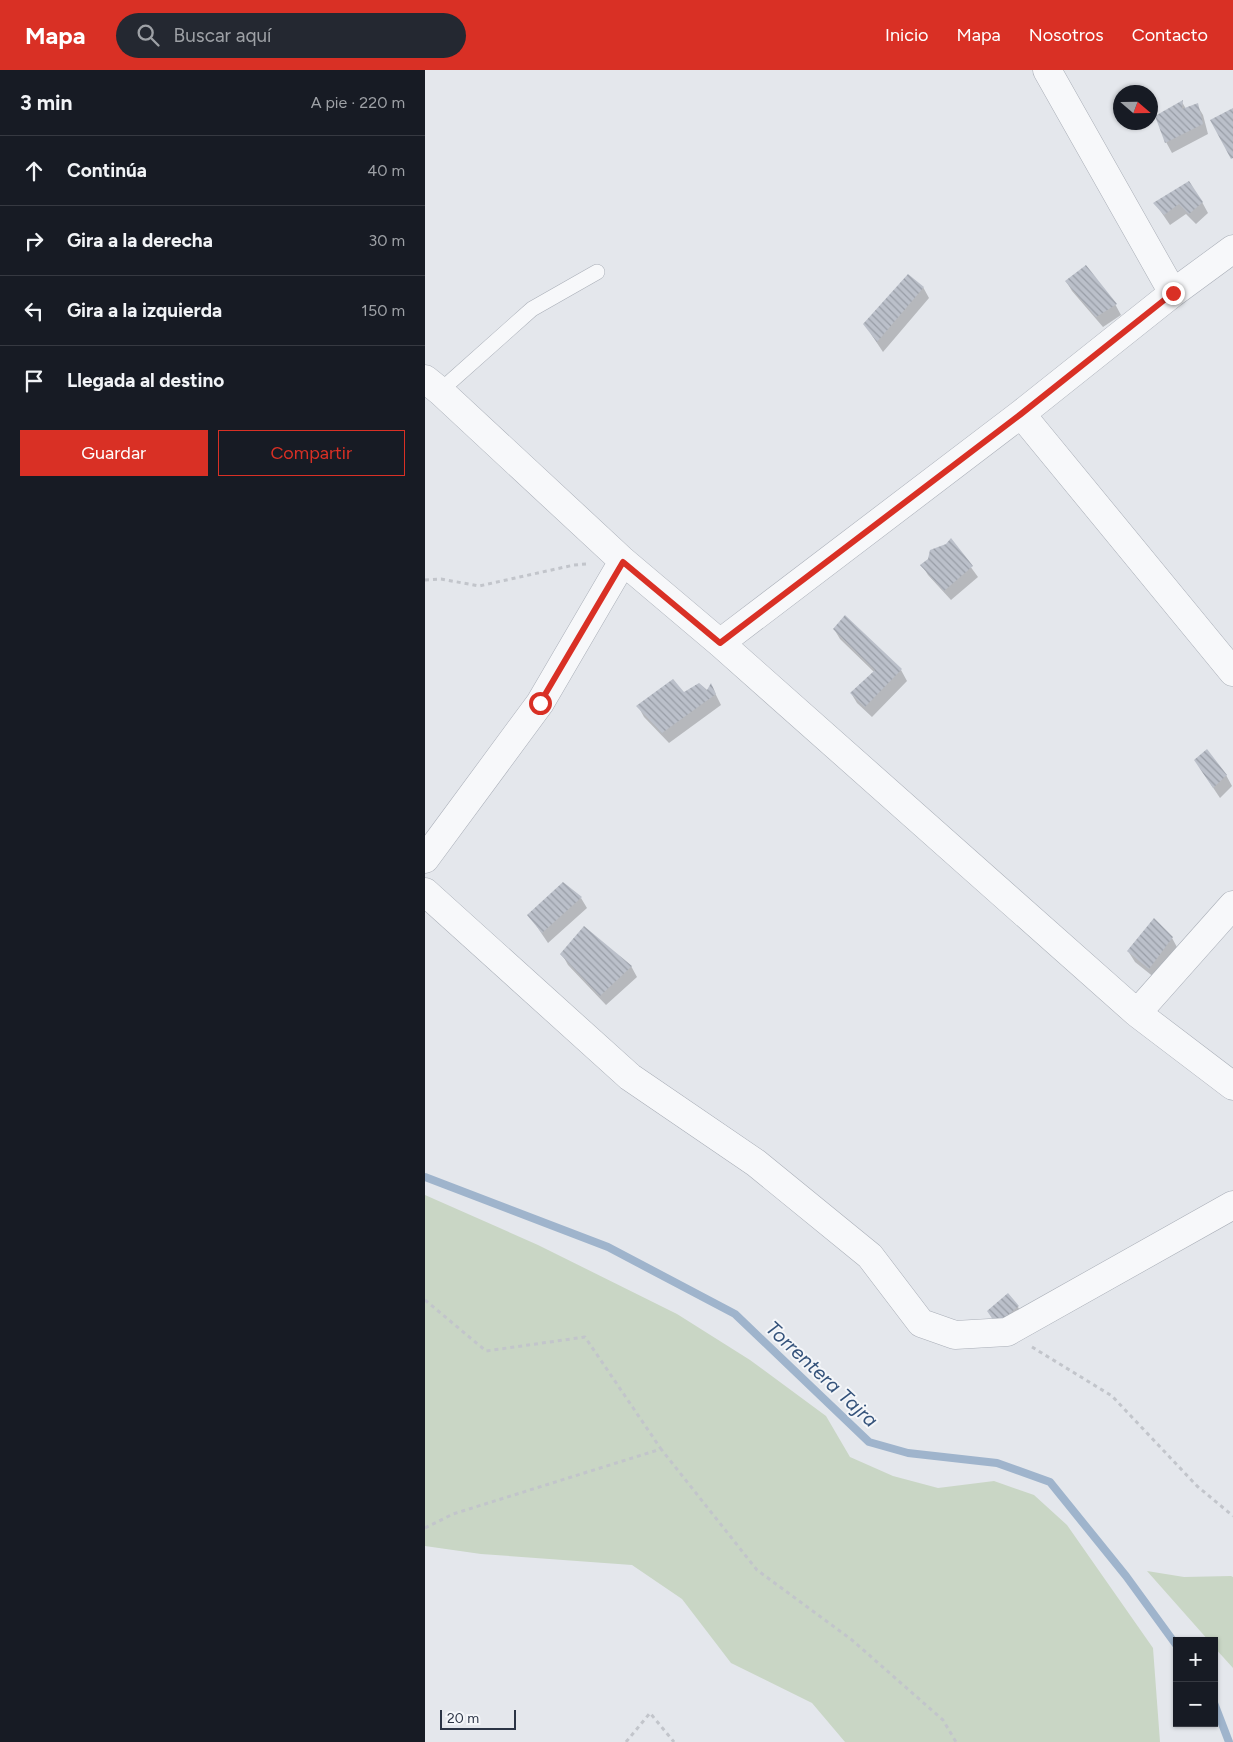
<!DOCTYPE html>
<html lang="es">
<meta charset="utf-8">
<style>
body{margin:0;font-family:Figtree,sans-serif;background:#242831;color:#f1f3f6}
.controls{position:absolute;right:15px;bottom:15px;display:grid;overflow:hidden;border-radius:0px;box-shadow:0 1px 4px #0004}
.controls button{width:45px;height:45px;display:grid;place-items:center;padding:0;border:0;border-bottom:1px solid #363941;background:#171b24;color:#f1f3f6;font:25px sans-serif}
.compass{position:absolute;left:688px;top:15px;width:45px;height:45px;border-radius:50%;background:#171b24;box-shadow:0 1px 4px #0004;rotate:110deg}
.scale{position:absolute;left:15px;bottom:12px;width:76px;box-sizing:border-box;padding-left:5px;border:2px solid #2b3445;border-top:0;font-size:14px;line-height:18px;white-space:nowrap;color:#2b3445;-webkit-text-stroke:4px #f4f6f9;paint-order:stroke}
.stop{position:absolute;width:15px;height:15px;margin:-11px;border:4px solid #d93025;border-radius:50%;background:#fff}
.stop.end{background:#d93025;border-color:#fff;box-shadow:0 1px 5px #0008}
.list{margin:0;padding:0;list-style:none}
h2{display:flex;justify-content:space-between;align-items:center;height:65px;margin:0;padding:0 20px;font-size:21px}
h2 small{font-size:16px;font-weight:400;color:#9ea1a6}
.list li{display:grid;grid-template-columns:32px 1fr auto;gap:15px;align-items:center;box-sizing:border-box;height:70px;padding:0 20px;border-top:1px solid #363941}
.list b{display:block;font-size:19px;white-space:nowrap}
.list em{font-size:16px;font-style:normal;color:#9ea1a6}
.actions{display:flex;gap:10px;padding:15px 20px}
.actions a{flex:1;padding:11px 0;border:1px solid #d93025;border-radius:0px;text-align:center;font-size:18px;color:#d93025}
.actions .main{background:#d93025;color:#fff}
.icon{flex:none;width:28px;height:28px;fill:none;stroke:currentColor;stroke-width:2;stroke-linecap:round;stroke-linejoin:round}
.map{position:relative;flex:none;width:808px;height:1672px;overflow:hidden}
header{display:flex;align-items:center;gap:30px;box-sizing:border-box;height:70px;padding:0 25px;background:#d93025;color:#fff}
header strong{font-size:24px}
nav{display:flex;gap:28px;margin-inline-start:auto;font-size:18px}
.search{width:350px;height:45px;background:#242831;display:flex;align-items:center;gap:12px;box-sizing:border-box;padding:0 18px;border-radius:28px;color:#9ea1a6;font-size:19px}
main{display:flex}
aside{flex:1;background:#171b24}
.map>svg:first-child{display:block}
.green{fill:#c9d6c5}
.shadow{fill:#0003}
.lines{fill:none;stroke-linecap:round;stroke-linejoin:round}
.stream{stroke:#9fb4cc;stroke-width:8}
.building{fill:url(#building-back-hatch)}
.lane-casing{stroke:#a9aeb7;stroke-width:16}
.street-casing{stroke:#a9aeb7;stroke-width:29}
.path{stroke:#c2c5cb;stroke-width:3;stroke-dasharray:4 4;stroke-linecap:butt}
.lane{stroke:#f7f8fa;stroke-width:15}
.street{stroke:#f7f8fa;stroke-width:28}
.route{stroke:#d93025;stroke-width:6}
.labels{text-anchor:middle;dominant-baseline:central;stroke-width:4;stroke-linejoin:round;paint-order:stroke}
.water-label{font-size:20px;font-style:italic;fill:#34527a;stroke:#f4f6f9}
</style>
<header>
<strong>Mapa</strong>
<div class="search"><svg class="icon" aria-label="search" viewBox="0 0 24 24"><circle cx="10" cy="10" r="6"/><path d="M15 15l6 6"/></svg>Buscar aquí</div>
<nav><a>Inicio</a><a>Mapa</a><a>Nosotros</a><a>Contacto</a></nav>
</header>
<main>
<aside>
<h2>3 min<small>A pie · 220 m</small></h2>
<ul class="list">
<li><svg class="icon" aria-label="ahead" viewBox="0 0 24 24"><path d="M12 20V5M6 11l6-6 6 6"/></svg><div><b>Continúa</b></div><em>40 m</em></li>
<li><svg class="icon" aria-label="right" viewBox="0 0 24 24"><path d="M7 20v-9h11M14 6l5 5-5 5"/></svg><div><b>Gira a la derecha</b></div><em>30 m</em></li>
<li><svg class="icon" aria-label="left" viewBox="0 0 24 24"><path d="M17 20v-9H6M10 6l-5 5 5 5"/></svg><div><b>Gira a la izquierda</b></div><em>150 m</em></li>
<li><svg class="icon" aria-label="arrive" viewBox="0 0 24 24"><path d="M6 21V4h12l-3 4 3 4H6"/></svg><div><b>Llegada al destino</b></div></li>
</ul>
<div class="actions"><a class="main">Guardar</a><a>Compartir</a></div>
</aside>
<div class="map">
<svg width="808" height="1672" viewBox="0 0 808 1672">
<defs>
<pattern id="building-back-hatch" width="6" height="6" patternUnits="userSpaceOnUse" patternTransform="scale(1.25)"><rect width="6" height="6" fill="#bbc0ca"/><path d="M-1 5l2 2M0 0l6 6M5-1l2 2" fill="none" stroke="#989da6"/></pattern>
</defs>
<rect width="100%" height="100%" fill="#e4e7ec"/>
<path class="green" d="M 0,1125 L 113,1175 L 252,1244 L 325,1290 L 401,1346 L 425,1387 L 468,1406 L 513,1418 L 569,1411 L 609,1425 L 642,1455 L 728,1578 L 735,1672 L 420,1672 L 387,1633 L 306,1593 L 257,1529 L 207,1495 L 56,1484 L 0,1476 Z
M 722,1501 L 759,1507 L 806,1506 L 808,1507 L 808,1598 L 789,1577 L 789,1571 L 784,1571 Z"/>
<path class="shadow" d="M 757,32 L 761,39 L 772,35 L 778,45 L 783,64 L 747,83 L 741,72 Z
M 777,132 L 783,143 L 771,154 L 761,144 L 745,155 L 730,133 Z
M 641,211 L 690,234 L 696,245 L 678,257 L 647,221 Z
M 498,217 L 504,228 L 458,282 L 446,264 Z
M 526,470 L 553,507 L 526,530 L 503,505 L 497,495 L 522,476 Z
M 420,547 L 476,600 L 482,611 L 447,647 L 432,633 L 426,623 L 449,602 L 415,569 L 409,559 Z
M 286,615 L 296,635 L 244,673 L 219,647 L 213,636 L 258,624 L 282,621 Z
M 777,701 L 801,705 L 807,716 L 795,728 Z
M 156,828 L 162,838 L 123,873 L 104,845 Z
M 747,868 L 753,879 L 730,908 L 710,892 L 703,881 Z
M 137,884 L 206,896 L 212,907 L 181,935 L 143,895 Z
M 583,1225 L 593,1237 L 599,1248 L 578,1264 L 564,1241 Z"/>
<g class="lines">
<path class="stream" d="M 0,1107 L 183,1177 L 310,1244 L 444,1372 L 483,1383 L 572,1393 L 625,1412 L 701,1506 L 752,1576
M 789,1633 L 804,1672"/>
</g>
<path class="building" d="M 758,30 L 757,39 L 773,33 L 778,54 L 740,73 L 730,46 Z
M 808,38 L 808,88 L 806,89 L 785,50 Z
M 764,111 L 778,132 L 764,144 L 754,134 L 739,145 L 728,133 Z
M 661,195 L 692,234 L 671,247 L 640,211 Z
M 483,204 L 499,217 L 452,272 L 438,254 Z
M 526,468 L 548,496 L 519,521 L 495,495 L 503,489 L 505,480 L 521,474 Z
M 420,545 L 477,599 L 440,637 L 425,623 L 450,600 L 408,559 Z
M 248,609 L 259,622 L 274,613 L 282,620 L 286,613 L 291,624 L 237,663 L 211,636 Z
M 782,679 L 802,705 L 788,718 L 769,690 Z
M 138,812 L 157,827 L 117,863 L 102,845 Z
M 729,848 L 748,867 L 724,899 L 702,881 Z
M 159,856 L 207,896 L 175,926 L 135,884 Z
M 583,1223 L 594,1236 L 571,1254 L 562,1241 Z"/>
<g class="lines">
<g class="lane-casing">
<path id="lane" d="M 15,321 L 107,239 L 172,202"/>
</g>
<g class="street-casing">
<path id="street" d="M 622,0 L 748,223
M 0,309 L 15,321 L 198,491 L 295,573 L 712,943 L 808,1016
M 596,344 L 808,602
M 295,573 L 596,344 L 748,223 L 808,179
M 0,789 L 115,633 L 198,491
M 0,822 L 205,1007 L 331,1093 L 445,1186 L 496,1253 L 530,1265 L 582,1262 L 808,1135
M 712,943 L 808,835"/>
</g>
<path class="path" d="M 0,510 L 16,509 L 54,516 L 149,495 L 161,494
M 0,1230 L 61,1281 L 160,1267 L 236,1379
M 607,1277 L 687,1326 L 772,1416 L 808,1446
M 0,1458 L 28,1444 L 236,1379 L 332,1500 L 427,1570 L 518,1650 L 531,1672
M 201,1672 L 225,1643 L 249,1672"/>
<use href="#lane" class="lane"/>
<use href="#street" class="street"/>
</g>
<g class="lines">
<path class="route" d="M 115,633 L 198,492 L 295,573 L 596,344 L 748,223"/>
</g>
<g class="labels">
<g class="water-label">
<text transform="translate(397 1304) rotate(43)">Torrentera Tajra</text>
</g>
</g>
</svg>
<div class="controls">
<button>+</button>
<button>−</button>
</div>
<svg class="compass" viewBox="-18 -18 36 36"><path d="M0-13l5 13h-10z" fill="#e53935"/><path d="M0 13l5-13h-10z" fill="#9ea1a6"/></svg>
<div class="scale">20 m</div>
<div class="stop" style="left:115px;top:633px"></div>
<div class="stop end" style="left:748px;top:223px"></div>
</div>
</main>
